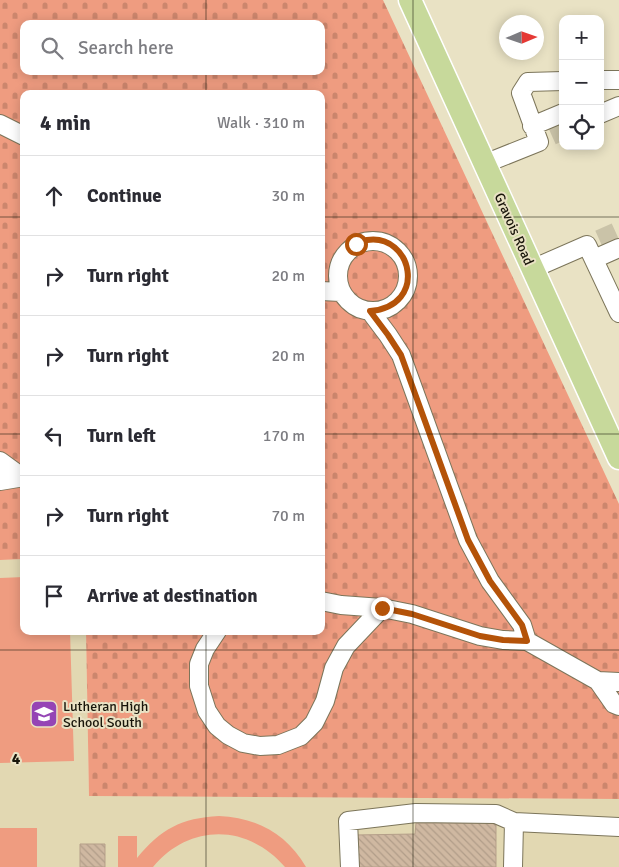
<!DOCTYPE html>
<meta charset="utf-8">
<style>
body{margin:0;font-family:Signika,sans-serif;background:#f2f2f3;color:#2b2b33}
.controls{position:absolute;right:15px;top:15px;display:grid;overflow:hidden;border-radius:10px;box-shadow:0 2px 12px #0003}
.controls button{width:45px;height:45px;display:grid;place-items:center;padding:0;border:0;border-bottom:1px solid #e1e1e2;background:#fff;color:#2b2b33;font:25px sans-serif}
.compass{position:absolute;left:499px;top:15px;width:45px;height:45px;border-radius:50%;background:#fff;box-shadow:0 2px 12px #0003;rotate:88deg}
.stop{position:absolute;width:15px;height:15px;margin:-11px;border:4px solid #b45309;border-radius:50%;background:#fff}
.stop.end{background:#b45309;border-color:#fff;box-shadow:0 1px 5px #0008}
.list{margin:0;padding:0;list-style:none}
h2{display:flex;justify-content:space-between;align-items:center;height:65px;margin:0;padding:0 20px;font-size:21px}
h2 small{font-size:16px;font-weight:400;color:#7c7c81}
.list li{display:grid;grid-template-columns:32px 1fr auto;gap:15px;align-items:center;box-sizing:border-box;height:80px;padding:0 20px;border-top:1px solid #e1e1e2}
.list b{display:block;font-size:19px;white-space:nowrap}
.list em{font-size:16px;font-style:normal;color:#7c7c81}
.icon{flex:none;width:28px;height:28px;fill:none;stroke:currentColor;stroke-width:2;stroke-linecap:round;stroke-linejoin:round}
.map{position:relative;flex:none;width:619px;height:867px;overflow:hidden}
.search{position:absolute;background:#fff;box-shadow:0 2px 12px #0003;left:20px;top:20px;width:305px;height:55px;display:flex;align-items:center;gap:12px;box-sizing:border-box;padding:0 18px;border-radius:10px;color:#7c7c81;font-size:19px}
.panel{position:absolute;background:#fff;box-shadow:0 2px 12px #0003;left:20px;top:90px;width:305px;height:545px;border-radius:10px}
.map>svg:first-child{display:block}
.built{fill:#e2d8b2}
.cemetery{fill:url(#cemetery-stones);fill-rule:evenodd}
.pitch{fill:#ef9c80}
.building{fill:url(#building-back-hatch);stroke:#b59f89}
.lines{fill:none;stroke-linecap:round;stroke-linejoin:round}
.minor-tunnel{stroke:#cac3a8;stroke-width:18;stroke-dasharray:18 9;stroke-linecap:butt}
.minor-casing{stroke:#7c755a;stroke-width:20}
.major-casing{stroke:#fff;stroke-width:25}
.minor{stroke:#fff;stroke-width:18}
.major{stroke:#c7d99b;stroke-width:22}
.route{stroke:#b45309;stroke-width:6}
.grid{fill:none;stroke:#18150a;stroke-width:1;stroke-opacity:0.55}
.labels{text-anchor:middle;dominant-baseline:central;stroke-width:4;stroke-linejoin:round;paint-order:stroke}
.street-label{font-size:14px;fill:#18150a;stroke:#e9e2c4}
.poi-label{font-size:14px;fill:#18150a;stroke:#e9e2c4;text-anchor:start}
.grid-label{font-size:16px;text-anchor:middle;font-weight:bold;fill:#18150a;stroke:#e9e2c4;stroke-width:4;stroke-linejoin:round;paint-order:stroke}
</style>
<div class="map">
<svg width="619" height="867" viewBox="0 0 619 867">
<defs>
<pattern id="cemetery-stones" width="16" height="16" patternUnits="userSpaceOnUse" patternTransform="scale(1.25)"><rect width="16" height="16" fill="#ef9c80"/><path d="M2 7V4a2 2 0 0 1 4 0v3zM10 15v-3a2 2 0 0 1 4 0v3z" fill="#cc866d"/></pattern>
<pattern id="building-back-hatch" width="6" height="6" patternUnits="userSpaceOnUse" patternTransform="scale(1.25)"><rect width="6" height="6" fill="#cfb8a1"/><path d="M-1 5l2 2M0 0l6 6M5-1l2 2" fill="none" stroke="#b19d89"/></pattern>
</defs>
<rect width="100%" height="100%" fill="#e9e2c4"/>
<path class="built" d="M 24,559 L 24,631 L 86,631 L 89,796 L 619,799 L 619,867 L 0,867 L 0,560 Z"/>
<path class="cemetery" d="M 0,0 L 383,0 L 619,504 L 619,799 L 89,796 L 86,631 L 321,631 L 321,94 L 24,94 L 24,559 L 0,560 ZM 24,24 L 321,24 L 321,71 L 24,71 Z"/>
<path class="pitch" d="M 24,577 L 24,631 L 70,631 L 74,761 L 0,763 L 0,578 Z
M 219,816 C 257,818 286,833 306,867 L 285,867 C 248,824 190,823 153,867 L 118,867 L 118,836 L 137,836 L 137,858 C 161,829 181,818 219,816 Z
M 0,828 L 37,828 L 37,867 L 0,867 Z"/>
<path class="building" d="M 416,823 L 496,823 L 496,867 L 355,867 L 355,835 L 415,834 Z
M 80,844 L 105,844 L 105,867 L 80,867 Z"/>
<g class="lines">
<path class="minor-tunnel" d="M 552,136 L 563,131
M 599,239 L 619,230"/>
<g class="minor-casing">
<path id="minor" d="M 600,80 L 619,80
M 600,114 L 619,106
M 0,124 L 24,136
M 532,126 L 563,113
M 484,164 L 539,142 L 521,93 L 528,82 L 563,81
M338 276a35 35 0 1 1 70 0a35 35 0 1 1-70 0Z
M 594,259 L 619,248
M 532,269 L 587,245 L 619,313
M 321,291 L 341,292
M 370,311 L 388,335 L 401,355 L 468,540 L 490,581 L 522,625 L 527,641
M 0,461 L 22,477
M 0,481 L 24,477
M 321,601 L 341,605 L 382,608 L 412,614 L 480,636 L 503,640 L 527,641 L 598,681
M 217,631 L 205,649 L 199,664 L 199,686 L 207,711 L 217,726 L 228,735 L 243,743 L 260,746 L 278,745 L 301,736 L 314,723 L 325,701 L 334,668 L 346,646 L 382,608
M 619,682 L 598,681 L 614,704 L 619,706
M 350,867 L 348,821 L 416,813 L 496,814 L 514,822
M 513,867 L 514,822 L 619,827"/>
</g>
<g class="major-casing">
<path id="major" d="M 410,0 L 619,458"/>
</g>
<use href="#minor" class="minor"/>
<use href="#major" class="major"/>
</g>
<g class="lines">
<path class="route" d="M 356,244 C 359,243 363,241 367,240 C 412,233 429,306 370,311 L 388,335 L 401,355 L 468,540 L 490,581 L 522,625 L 527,641 L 503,640 L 480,636 L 412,614 L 382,608"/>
</g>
<path class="grid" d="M 206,0 L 206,24M 413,0 L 413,867M 206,71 L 206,94M 0,217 L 24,217M 321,217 L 619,217M 0,434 L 24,434M 321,434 L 619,434M 206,631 L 206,867M 0,650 L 619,650"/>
<defs>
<g id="school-square" transform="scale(1.4375)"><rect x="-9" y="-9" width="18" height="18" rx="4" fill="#9545b5" stroke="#e9e2c4"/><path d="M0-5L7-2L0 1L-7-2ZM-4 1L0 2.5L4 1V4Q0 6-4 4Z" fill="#fff"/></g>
</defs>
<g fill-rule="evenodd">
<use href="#school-square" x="44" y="714"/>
</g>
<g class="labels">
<g class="street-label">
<text transform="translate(514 229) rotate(66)">Gravois Road</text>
</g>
<g class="poi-label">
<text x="63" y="706">Lutheran High<tspan x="63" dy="16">School South</tspan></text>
</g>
</g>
<g class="grid-label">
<text x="16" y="764">4</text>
</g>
</svg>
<div class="controls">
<button>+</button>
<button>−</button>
<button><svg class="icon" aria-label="locate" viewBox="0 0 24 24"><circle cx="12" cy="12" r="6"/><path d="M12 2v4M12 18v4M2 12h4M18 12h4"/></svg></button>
</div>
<svg class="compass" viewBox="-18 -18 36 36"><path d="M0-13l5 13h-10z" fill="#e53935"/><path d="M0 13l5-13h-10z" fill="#7c7c81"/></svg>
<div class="stop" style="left:356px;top:244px"></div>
<div class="stop end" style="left:382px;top:608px"></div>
<div class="search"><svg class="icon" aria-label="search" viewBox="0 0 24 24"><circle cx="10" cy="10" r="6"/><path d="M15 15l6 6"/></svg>Search here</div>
<section class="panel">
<h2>4 min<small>Walk · 310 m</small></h2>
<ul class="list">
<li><svg class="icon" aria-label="ahead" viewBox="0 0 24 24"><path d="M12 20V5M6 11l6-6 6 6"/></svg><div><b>Continue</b></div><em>30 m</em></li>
<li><svg class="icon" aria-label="right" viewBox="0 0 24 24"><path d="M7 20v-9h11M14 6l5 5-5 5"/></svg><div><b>Turn right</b></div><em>20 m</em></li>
<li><svg class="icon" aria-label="right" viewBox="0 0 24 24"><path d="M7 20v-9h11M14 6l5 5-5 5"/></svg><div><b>Turn right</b></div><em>20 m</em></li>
<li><svg class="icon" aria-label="left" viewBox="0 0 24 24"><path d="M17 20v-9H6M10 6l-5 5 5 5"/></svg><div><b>Turn left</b></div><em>170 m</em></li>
<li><svg class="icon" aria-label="right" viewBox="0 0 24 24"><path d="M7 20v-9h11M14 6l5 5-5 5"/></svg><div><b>Turn right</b></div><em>70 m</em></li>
<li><svg class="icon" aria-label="arrive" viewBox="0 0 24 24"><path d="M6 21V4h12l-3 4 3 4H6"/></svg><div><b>Arrive at destination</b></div></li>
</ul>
</section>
</div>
